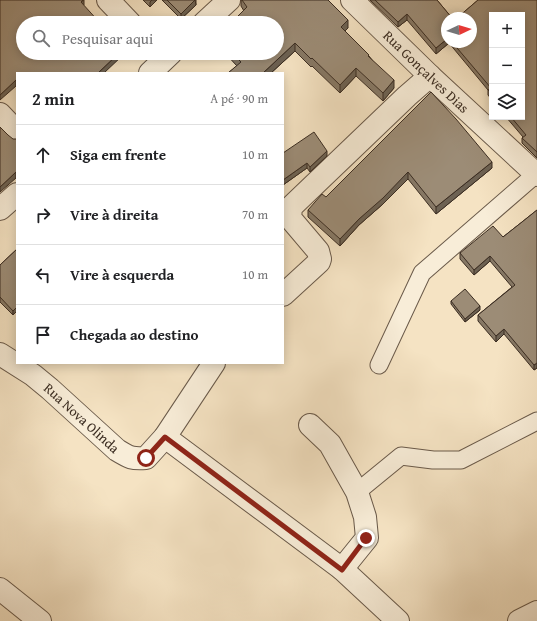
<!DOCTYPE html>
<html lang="pt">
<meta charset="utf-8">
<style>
body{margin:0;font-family:"Gentium Book Plus",serif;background:#f2f2f2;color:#202124}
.controls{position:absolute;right:12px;top:12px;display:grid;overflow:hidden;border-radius:0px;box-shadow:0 2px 10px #0003}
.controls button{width:36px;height:36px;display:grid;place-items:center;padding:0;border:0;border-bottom:1px solid #e0e0e0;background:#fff;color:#202124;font:20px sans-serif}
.compass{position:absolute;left:441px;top:12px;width:36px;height:36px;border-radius:50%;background:#fff;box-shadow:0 2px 10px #0003;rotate:86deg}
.stop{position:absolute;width:12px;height:12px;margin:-9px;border:3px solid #8f2418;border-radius:50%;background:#fff}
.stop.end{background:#8f2418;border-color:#fff;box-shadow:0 1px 4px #0008}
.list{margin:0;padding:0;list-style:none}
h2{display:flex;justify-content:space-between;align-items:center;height:52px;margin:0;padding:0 16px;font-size:17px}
h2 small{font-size:13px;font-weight:400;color:#757577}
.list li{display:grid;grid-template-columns:26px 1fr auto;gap:12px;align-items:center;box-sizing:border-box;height:60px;padding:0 16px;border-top:1px solid #e0e0e0}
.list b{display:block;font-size:15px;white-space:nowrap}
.list em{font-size:13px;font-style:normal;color:#757577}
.icon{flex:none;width:22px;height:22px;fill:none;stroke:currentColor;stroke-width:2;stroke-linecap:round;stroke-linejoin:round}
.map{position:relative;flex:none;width:537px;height:621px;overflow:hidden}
.search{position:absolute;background:#fff;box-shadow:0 2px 10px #0003;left:16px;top:16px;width:268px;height:44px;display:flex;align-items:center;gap:10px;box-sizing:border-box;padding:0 14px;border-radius:22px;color:#757577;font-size:15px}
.panel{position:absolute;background:#fff;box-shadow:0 2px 10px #0003;left:16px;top:72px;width:268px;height:292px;border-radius:0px}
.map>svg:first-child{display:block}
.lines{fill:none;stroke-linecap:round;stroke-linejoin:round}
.pedestrian-casing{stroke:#6a5a4a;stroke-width:19}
.minor-casing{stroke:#6a5a4a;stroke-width:24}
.tertiary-casing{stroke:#6a5a4a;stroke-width:24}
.pedestrian{stroke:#f8edd8;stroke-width:17}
.minor{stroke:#f8edd8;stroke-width:22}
.tertiary{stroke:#f8edd8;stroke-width:22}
.wall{fill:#867865;stroke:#3b2d22}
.shaded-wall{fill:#6d6253;stroke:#3b2d22}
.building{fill:#9c8c76;stroke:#3b2d22}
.route{stroke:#8f2418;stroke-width:5}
.labels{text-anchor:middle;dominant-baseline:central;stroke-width:3;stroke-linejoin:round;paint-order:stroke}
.street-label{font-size:14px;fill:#3b2d22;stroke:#f8edd8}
</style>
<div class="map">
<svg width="537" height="621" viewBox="0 0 537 621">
<rect width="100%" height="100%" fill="#f5e3c3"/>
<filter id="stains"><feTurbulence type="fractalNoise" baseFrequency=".005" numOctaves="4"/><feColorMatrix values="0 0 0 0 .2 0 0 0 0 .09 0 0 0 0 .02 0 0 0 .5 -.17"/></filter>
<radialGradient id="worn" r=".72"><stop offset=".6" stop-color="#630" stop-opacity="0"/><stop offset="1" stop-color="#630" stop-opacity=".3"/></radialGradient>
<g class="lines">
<g class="pedestrian-casing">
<path id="pedestrian" d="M 379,365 L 422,273 L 536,174
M 357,492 L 401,456 L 433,460 L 461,460 L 537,421"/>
</g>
<g class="minor-casing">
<g id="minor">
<path d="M 108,0 L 130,23"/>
<path d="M 0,114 L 17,132"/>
<path d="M 283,295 L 319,262 L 320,259 L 318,251 L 290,218 L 291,207 L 407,96 L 430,76"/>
<path id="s1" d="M 0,354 L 33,375 L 50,389 L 117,450 C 130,458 132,459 146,458 L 165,437 L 214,363"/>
<path d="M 310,425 L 330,444 L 357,492 L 365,517 L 367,538 L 342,569"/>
<path d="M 165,437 L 342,569 L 398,621"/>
<path d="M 0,589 L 40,621"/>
<path d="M 519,621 L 537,612"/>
</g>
</g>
<g class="tertiary-casing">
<g id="tertiary">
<path id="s2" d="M 352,0 L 430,76 L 537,175"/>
<path d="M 204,23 L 229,0"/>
<path d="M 150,73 L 171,53"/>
<path d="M 0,209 L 17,194"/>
</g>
</g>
<use href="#pedestrian" class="pedestrian"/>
<use href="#minor" class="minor"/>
<use href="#tertiary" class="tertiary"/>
</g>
<path class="wall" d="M 143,0 L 157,0 L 150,7 Z
M 162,0 L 196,0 L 196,5 L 181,19 Z
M 241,0 L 328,0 L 348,28 L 345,31 L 369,56 L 394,88 L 383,101 L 356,76 L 340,93 L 312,66 L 311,67 L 295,51 L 271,73 L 228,73 L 237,66 L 225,53 L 277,53 L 244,11 L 241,6 Z
M 370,0 L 437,0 L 452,18 L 447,18 L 447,42 L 471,42 L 471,18 L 457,18 L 478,0 L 537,0 L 537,158 L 522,143 L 522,138 L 523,137 L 506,117 L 522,117 L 522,15 L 492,15 L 492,100 L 488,95 L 488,90 L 449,43 L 436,54 L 407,20 L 398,27 Z
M 431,92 L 492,168 L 436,214 L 408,179 L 383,204 L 359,225 L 340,246 L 308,217 L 308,210 L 326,197 Z
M 283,153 L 327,156 L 310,172 L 307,168 L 283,185 Z
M 537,210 L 537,368 L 534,370 L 504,334 L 496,342 L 478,321 L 478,315 L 512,287 L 490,261 L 474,275 L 460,259 L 460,253 L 503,237 L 522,222 Z
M 17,249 L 13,315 L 0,302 L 0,265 Z
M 451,301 L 480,310 L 465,322 L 451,304 Z"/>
<path class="shaded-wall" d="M 84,0 L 84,5 L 81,8 L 81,2 Z
M 152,0 L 157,0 L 150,7 L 150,2 Z
M 195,0 L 196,5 L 181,19 L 181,14 Z
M 407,14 L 407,20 L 398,27 L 398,22 Z
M 348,20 L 348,28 L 341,35 L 341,27 Z
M 447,39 L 447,42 L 449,42 L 449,43 L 436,54 L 436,48 Z
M 295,43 L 295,51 L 271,73 L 263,73 Z
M 119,53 L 122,53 L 122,56 L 104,73 L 98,73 Z
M 356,68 L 356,76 L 340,93 L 340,85 Z
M 16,80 L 16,86 L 0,100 L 0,95 Z
M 394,80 L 394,88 L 383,101 L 383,93 Z
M 327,151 L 327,156 L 310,172 L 310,167 Z
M 492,162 L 492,168 L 436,214 L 436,207 Z
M 307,163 L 307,168 L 283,185 L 283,180 Z
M 16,172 L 16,178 L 0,192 L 0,187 Z
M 408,172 L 408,179 L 383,204 L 359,225 L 340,246 L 340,239 L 359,219 Z
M 490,256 L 490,261 L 474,275 L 474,270 Z
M 480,306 L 480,310 L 465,322 L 465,319 Z
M 17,307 L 17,311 L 13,315 L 13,311 Z
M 504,329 L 504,334 L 496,342 L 496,336 Z
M 537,363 L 537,368 L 534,370 L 534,365 Z"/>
<path class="building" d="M 0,0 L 83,0 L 81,2 L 100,23 L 23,23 L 23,53 L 119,53 L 98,73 L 17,73 L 17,81 L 16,80 L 0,95 Z
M 167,0 L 195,0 L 181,14 Z
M 242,0 L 328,0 L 348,20 L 341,27 L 369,55 L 368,56 L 394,80 L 383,93 L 356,68 L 340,85 L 312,58 L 311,59 L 295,43 L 263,73 L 228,73 L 241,62 L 232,53 L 277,53 L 277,23 L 231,23 L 247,7 Z
M 375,0 L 437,0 L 452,18 L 447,18 L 447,39 L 436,48 L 407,14 L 398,22 Z
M 478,0 L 537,0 L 537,152 L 522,138 L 526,135 L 511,117 L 522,117 L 522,15 L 492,15 L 492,94 L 488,90 L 491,88 L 452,42 L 471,42 L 471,18 L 457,18 Z
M 431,92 L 456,119 L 492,162 L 436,207 L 408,172 L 383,198 L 359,219 L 340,239 L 308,210 L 322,194 L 326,197 Z
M 0,127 L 8,135 L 13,139 L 16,139 L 17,140 L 17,173 L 16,172 L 0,187 Z
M 314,132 L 327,151 L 310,167 L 307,163 L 283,180 L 283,153 Z
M 537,210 L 537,363 L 534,365 L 504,329 L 496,336 L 478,315 L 515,285 L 490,256 L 474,270 L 460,253 L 493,226 L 503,237 L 522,222 Z
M 17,249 L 17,307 L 13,311 L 0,297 L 0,265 Z
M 465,289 L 480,306 L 465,319 L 451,301 Z"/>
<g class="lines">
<path class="route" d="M 146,458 L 165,437 L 342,570 L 366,538"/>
</g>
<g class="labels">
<g class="street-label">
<text stroke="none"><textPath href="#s2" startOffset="103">Rua Gonçalves Dias</textPath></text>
<text stroke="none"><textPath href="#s1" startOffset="104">Rua Nova Olinda</textPath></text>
</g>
</g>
<rect width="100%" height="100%" filter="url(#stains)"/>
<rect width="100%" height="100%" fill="url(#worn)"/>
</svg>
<div class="controls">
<button>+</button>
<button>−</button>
<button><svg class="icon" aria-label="layers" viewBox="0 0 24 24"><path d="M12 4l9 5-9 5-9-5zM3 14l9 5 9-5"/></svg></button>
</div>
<svg class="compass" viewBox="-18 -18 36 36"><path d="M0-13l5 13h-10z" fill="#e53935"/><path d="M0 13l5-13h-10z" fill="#757577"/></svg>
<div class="stop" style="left:146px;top:458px"></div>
<div class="stop end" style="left:366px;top:538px"></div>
<div class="search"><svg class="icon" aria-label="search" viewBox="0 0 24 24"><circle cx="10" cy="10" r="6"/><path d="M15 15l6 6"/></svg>Pesquisar aqui</div>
<section class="panel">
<h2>2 min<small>A pé · 90 m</small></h2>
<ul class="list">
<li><svg class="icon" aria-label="ahead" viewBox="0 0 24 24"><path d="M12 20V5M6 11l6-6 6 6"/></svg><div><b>Siga em frente</b></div><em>10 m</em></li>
<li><svg class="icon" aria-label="right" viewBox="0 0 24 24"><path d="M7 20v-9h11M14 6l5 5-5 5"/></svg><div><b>Vire à direita</b></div><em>70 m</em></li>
<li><svg class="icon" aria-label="left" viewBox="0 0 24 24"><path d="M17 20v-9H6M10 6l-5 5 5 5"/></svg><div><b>Vire à esquerda</b></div><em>10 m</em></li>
<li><svg class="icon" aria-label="arrive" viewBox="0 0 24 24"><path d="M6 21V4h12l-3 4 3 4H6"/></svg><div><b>Chegada ao destino</b></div></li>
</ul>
</section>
</div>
